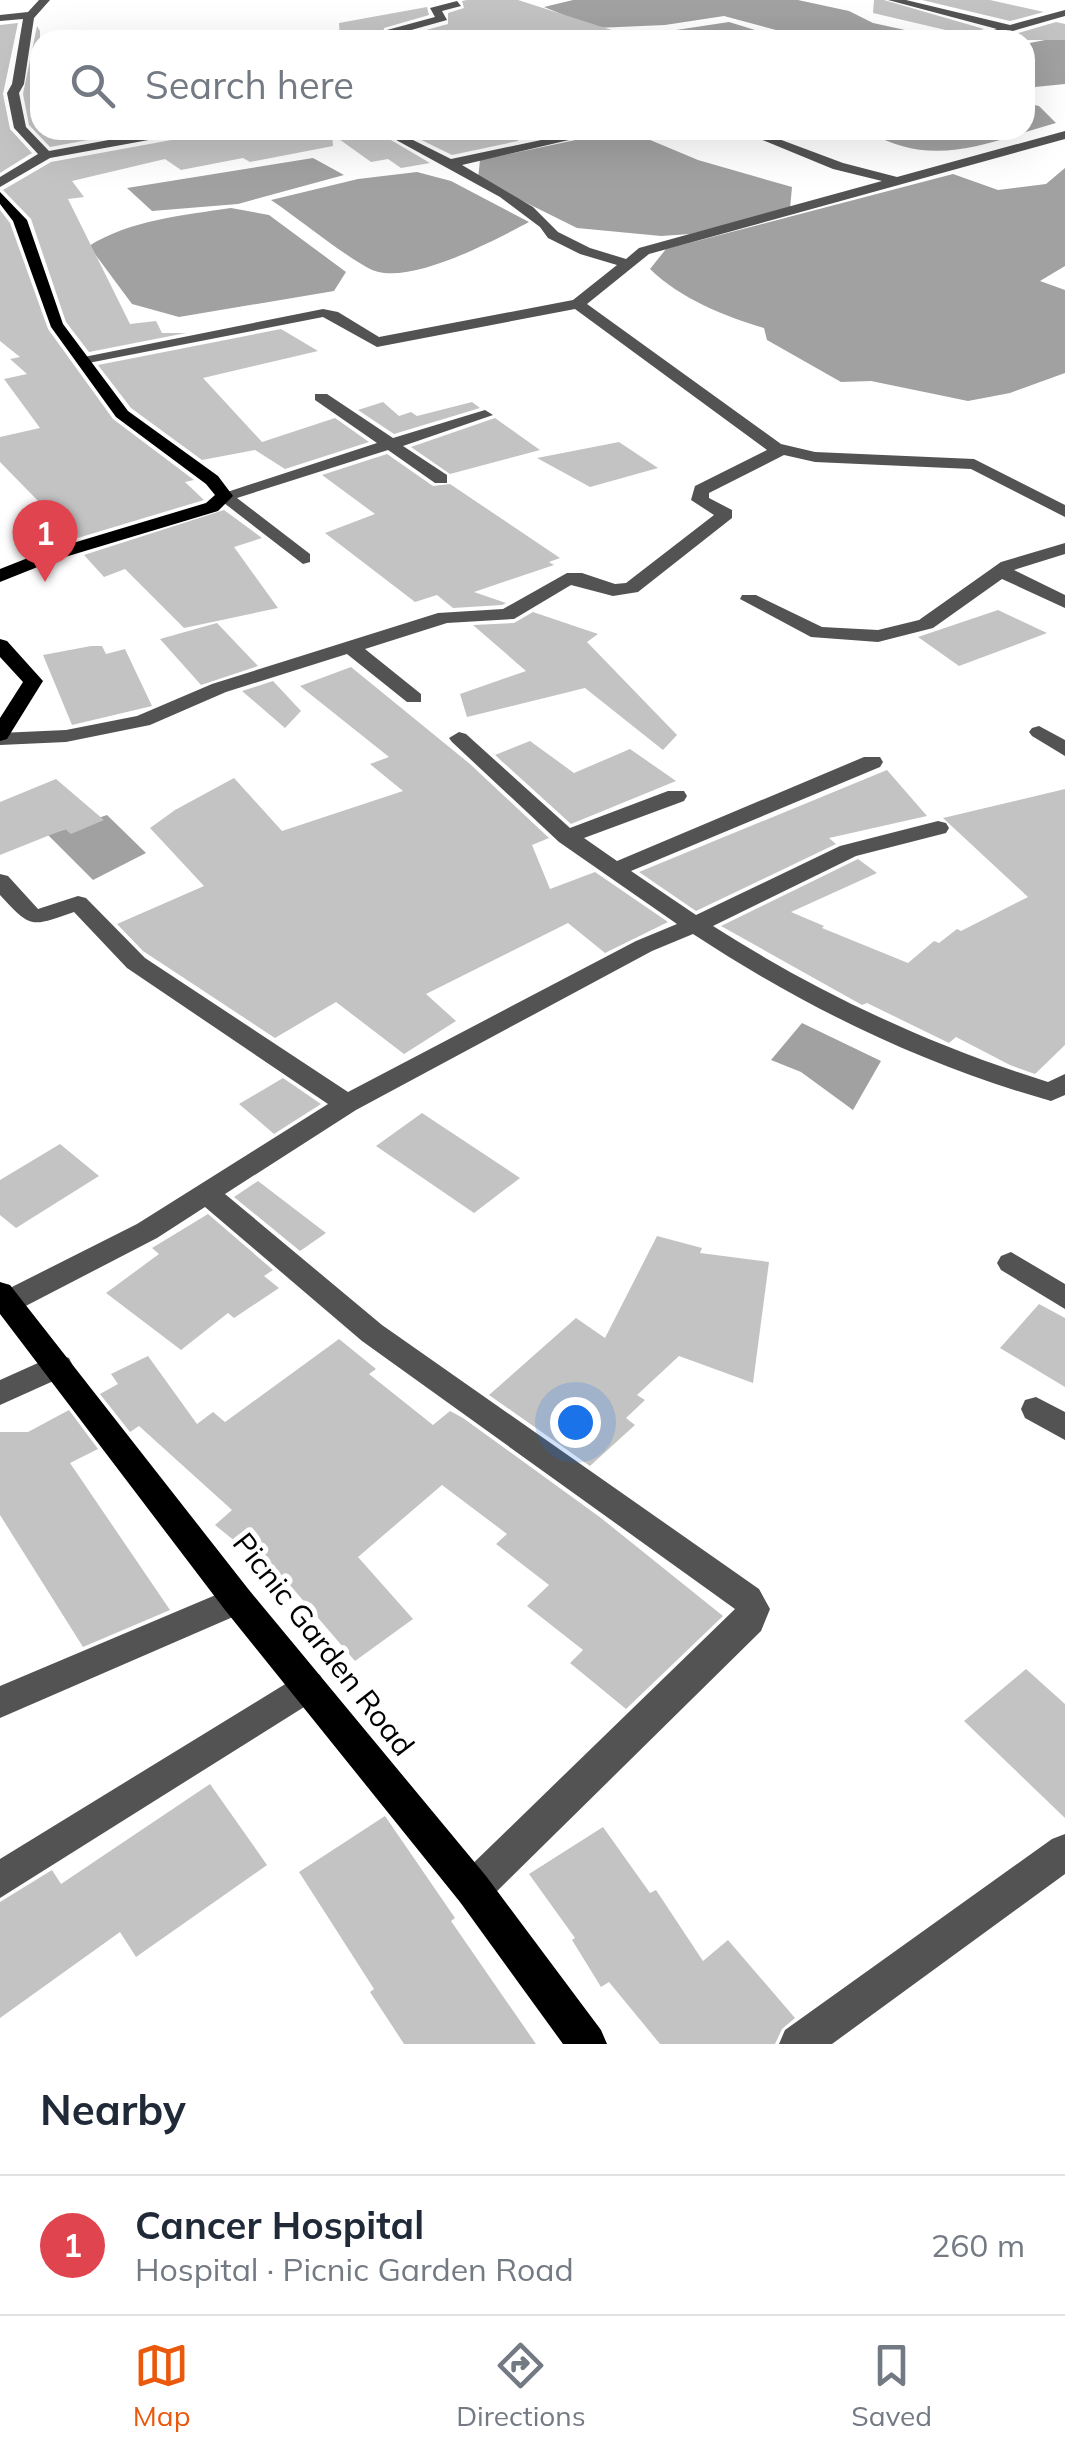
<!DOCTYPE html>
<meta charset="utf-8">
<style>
body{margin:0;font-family:Mulish,sans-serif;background:#f2f2f3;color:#1f2937}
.you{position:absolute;left:575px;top:1422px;width:35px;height:35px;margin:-25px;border:8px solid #fff;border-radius:50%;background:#1a73e8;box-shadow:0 0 0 15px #1a73e833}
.badge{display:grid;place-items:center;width:65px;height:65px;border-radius:50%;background:#ea580c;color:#fff;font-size:32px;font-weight:700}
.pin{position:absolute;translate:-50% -82px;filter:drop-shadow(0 2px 5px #0008)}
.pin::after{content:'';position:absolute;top:52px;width:35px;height:30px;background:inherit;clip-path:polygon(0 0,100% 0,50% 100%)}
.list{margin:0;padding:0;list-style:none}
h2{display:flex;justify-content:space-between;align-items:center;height:130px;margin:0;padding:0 40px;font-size:42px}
h2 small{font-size:32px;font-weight:400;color:#747a83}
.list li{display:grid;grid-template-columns:65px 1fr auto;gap:30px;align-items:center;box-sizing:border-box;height:140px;padding:0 40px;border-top:2px solid #e0e1e3}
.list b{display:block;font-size:38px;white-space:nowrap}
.list p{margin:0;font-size:32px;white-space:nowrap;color:#747a83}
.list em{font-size:32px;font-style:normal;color:#747a83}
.icon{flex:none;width:55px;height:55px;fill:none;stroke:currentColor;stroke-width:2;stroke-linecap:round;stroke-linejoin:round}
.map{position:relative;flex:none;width:1065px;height:2044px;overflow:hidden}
.search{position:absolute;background:#fff;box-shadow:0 10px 40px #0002;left:30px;right:30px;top:30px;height:110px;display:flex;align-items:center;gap:25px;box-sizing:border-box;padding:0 35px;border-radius:30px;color:#747a83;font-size:38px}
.sheet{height:270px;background:#fff}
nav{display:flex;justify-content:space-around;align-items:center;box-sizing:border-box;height:140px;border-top:2px solid #e0e1e3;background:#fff;font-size:28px;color:#747a83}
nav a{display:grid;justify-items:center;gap:5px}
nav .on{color:#ea580c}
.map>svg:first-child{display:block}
.water{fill:#a1a1a1}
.building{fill:#c3c3c3}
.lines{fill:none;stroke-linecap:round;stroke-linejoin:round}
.minor{fill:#535353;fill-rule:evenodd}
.major{fill:#000;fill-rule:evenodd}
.labels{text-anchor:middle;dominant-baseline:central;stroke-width:10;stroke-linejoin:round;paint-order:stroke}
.near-street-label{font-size:30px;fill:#000;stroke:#fff}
</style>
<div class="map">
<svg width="1065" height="2044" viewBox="0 0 1065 2044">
<rect width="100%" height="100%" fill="#fff"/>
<path class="water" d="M 573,0 L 798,0 L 849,11 L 873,23 L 951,40 L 813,40 L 724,16 L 665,25 L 596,28 L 544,7 Z
M 729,22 L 787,40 L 610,40 Z
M 1065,36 L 1065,84 L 1025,88 L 1025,44 Z
M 1025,103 L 1039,106 L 1056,123 C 988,142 932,171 866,130 L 1025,130 Z
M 643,137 L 698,160 L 792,187 L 790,209 L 690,234 L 661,236 L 577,228 L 478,179 L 480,160 L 585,138 Z
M 313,158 L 344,175 L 238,204 L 152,211 L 127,188 Z
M 1065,168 L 1065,266 L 1040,281 L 1065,290 L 1065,373 L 1010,393 L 968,401 L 871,381 L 841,382 L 767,340 L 764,328 C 724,316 681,299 650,269 L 666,249 L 953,174 L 998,190 L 1046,184 Z
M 417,172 L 451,181 L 529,222 C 495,240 413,284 375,271 C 353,263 294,215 271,200 L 358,179 Z
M 231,208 L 269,215 L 346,272 L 334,291 L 179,317 L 132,304 L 89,246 C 130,220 184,215 231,208 Z
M 107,815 L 146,853 L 93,880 L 48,835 Z
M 802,1023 L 881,1061 L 853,1110 L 801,1072 L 771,1060 Z"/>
<path class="building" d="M 467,0 L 518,0 L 621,33 L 620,40 L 402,40 L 401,37 L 448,24 L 448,13 L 464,8 L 462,1 Z
M 874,0 L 884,0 L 984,29 L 967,35 L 873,13 Z
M 922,0 L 990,0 L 1044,12 L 1010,21 Z
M 427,7 L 429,15 L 384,28 L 382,40 L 340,40 L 339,23 Z
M 1056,22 L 1065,24 L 1065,40 L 995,40 Z
M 18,23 L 3,94 L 10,129 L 32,153 L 0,173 L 0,25 Z
M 37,26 L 40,31 L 40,130 L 142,130 L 50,147 L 29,125 L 23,94 Z
M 193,130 L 374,130 L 430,163 L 401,168 L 388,159 L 371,162 L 332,134 L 333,146 L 250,162 L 243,158 L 181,170 L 165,159 L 72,181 L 84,197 L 68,199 L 130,324 L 156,321 L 162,333 L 186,333 L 89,352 L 66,322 L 31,219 L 3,190 L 51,162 L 188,137 Z
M 401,130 L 517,130 L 518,141 L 452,155 Z
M 0,210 L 10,223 L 48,329 L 113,419 L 194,480 L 185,482 L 204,500 L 61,543 L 22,511 L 42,505 L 0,462 L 0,437 L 40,428 L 4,379 L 27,374 L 10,359 L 20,357 L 0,341 Z
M 281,329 L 318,351 L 203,378 L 262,442 L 335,418 L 369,442 L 285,469 L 255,450 L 202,460 L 131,408 L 98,365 Z
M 383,402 L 399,416 L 411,412 L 417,416 L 472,402 L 480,408 L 394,434 L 358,410 Z
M 495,418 L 540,450 L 450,474 L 411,447 Z
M 619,442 L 658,468 L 590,487 L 537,458 Z
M 387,454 L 433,486 L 450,484 L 560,558 L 549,562 L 554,565 L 474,592 L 506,603 L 502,605 L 453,608 L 437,595 L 415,602 L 325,533 L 375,514 L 322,475 Z
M 224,510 L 262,538 L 234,547 L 278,608 L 184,628 L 125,569 L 104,577 L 84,555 Z
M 998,610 L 1047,633 L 959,666 L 918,637 Z
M 533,612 L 598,634 L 587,642 L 677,735 L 663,750 L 585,688 L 467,717 L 460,694 L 526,671 L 473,625 L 514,623 Z
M 217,623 L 258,666 L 201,685 L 160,639 Z
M 91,646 L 102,646 L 106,654 L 125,649 L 152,706 L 72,725 L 43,655 Z
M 351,667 L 470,764 L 549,838 L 532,845 L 550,889 L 595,872 L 668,922 L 605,953 L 568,923 L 426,994 L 456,1021 L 404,1054 L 336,1002 L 275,1038 L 143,951 L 117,924 L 204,886 L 150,828 L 175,810 L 234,778 L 282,831 L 403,791 L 370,764 L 389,757 L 300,686 Z
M 273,681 L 301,711 L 285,728 L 242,691 Z
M 530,741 L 574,773 L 630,749 L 676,781 L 571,824 L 495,755 Z
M 887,770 L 927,816 L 829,838 L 836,844 L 696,911 L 639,872 Z
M 56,779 L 104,820 L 71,834 L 65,829 L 0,855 L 0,802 Z
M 1065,789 L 1065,1045 L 1035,1074 L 1010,1065 L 956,1037 L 949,1043 L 867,1003 L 862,1005 L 721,926 L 858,859 L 877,873 L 791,912 L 824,926 L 822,928 L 908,963 L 934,941 L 939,943 L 957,929 L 961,931 L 1028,897 L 943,818 Z
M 283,1078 L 321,1104 L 274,1134 L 239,1104 Z
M 422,1113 L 520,1178 L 474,1213 L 376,1146 Z
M 60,1144 L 99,1176 L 16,1228 L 0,1215 L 0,1180 Z
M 258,1181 L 326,1233 L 300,1251 L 234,1197 Z
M 208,1214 L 273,1270 L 264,1276 L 279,1288 L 234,1318 L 228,1313 L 181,1350 L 106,1293 L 159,1254 L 152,1248 Z
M 657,1236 L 702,1248 L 700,1253 L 769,1262 L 753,1383 L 679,1356 L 637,1395 L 645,1400 L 626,1418 L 635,1425 L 590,1466 L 489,1395 L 576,1318 L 605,1338 Z
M 1039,1304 L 1065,1318 L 1065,1387 L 1000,1348 Z
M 339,1339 L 376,1369 L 369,1374 L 433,1425 L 450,1411 L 463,1418 L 601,1518 L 723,1616 L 626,1709 L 570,1663 L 583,1650 L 527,1606 L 549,1585 L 496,1544 L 507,1534 L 442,1485 L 358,1557 L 413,1619 L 355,1661 L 289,1584 L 282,1589 L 258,1560 L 215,1525 L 232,1510 L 139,1426 L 130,1432 L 100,1394 L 118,1384 L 111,1374 L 148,1356 L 197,1424 L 213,1412 L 225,1422 Z
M 69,1410 L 98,1449 L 70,1463 L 170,1610 L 83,1647 L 0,1515 L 0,1432 L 28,1432 Z
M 1026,1669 L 1065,1704 L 1065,1818 L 964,1721 Z
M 210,1784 L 267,1865 L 136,1957 L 120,1932 L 0,2018 L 0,1902 L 52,1870 L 61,1884 Z
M 385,1816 L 455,1918 L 451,1921 L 536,2044 L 404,2044 L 370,1992 L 374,1989 L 299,1872 Z
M 603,1827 L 650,1893 L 656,1890 L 703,1961 L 728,1940 L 795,2018 L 782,2029 L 775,2044 L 660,2044 L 609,1982 L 601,1987 L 572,1940 L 575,1938 L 529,1874 Z"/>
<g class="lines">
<path class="minor" d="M 39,0 L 50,0 L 34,18 L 24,84 L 19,93 L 26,127 L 49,151 L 163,130 L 189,130 L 187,133 L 50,158 L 0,187 L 0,177 L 38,154 L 14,128 L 7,93 L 12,84 L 23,19 L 0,21 L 0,15 L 28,12 Z
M 888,0 L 906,0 L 1010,25 L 1065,10 L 1065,16 L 981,40 L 963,40 L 997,29 Z
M 457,1 L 461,6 L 442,11 L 447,20 L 397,34 L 398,40 L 386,40 L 387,30 L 435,17 L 430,8 Z
M 378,130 L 393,130 L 451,159 L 589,130 L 612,130 L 462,165 L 533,207 L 558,232 L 590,248 L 626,259 L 639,248 L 882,181 L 833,169 L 738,130 L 755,130 L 843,163 L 897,177 L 1065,131 L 1065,139 L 649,254 L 587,304 L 781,444 L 815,452 L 974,459 L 1065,505 L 1065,517 L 971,469 L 815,462 L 784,455 L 709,493 L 709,498 L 732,510 L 732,518 L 638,592 L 613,596 L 571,585 L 514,619 L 447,623 L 365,649 L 421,694 L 421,702 L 407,702 L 347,654 L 226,692 L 150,725 L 66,742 L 0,745 L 0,733 L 66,730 L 137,716 L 212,684 L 438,613 L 503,609 L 567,573 L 582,573 L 615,584 L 626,583 L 714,515 L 691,500 L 695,486 L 767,450 L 575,309 L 377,347 L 323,317 L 78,365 L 78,359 L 84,357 L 323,309 L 338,312 L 379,337 L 573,300 L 617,265 L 580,254 L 548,238 L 540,227 L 500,197 Z
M 315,394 L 327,394 L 393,438 L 485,410 L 493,415 L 403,446 L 447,475 L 447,483 L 435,483 L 388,450 L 237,498 L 310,554 L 310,562 L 303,564 L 215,496 L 377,443 L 315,400 Z
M 1065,543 L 1065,554 L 1014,570 L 1065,595 L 1065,608 L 1002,579 L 933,628 L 878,642 L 811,637 L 740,599 L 742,595 L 756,595 L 822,627 L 878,630 L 919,620 L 1001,562 Z
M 1039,726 L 1065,740 L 1065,756 L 1032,736 L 1029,732 L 1032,728 Z
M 459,732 L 466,734 L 570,828 L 668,791 L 684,791 L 687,796 L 684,801 L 584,838 L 617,861 L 864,757 L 880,757 L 883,762 L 880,767 L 631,871 L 696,915 L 840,846 L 938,821 L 946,823 L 949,828 L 946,833 L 856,856 L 713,926 C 818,993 929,1045 1048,1082 L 1065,1074 L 1065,1095 L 1051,1101 C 923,1065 804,1007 693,934 L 652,951 L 356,1110 L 225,1194 L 382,1325 L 759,1589 L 770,1609 L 761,1631 L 486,1902 L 473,1907 L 460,1902 L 454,1889 L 460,1876 L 735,1609 L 362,1341 L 205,1207 L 157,1238 L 18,1310 L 0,1310 L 0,1293 L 137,1224 L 328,1104 L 127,968 L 74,912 C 31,927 31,929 0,895 L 0,874 L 8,876 L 38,909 L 78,896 L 86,898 L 145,958 L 348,1092 L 636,941 L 677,924 L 559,842 L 452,742 L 449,738 Z
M 1011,1252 L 1065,1284 L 1065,1309 L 1001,1270 L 997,1263 L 1001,1256 Z
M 58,1354 L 69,1358 L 73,1366 L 69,1374 L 0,1405 L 0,1380 Z
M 1036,1397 L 1065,1412 L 1065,1440 L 1025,1418 L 1021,1409 L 1025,1400 Z
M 237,1586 L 249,1590 L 254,1600 L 249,1610 L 0,1718 L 0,1686 Z
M 308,1670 L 320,1675 L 325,1686 L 320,1697 L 0,1898 L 0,1859 Z
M 1065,1834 L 1065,1874 L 832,2044 L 779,2044 L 785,2030 L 1052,1839 Z"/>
<path class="major" d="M 0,192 L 27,220 L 63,324 L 128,411 L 218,476 L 233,496 L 218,511 L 55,560 L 0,582 L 0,569 L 43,552 L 206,503 L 215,495 L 206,484 L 116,417 L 51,327 L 13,221 L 0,204 Z
M 0,639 L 7,641 L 43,681 L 7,739 L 0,741 L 0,718 L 23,682 L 0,657 Z
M 0,1282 L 10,1285 L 249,1590 L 486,1876 L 601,2030 L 607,2044 L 563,2044 L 460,1902 L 225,1610 L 0,1314 Z"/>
</g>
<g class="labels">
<g class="near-street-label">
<text transform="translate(324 1644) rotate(52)">Picnic Garden Road</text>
</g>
</g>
</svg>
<div class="you"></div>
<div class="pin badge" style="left:45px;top:582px;background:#e0444e">1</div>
<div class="search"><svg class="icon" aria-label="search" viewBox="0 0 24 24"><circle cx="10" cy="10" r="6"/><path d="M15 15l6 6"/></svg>Search here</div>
</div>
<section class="sheet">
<h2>Nearby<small></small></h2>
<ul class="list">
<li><span class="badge" style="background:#e0444e">1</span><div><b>Cancer Hospital</b><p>Hospital · Picnic Garden Road</p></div><em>260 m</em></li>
</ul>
</section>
<nav>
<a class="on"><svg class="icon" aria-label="map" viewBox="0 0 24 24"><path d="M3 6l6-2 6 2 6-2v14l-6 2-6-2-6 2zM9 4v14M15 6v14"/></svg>Map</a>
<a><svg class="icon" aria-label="directions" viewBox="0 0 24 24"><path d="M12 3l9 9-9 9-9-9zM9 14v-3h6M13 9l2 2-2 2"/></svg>Directions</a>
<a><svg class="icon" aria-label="saved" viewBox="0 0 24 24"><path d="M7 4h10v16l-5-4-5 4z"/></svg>Saved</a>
</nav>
